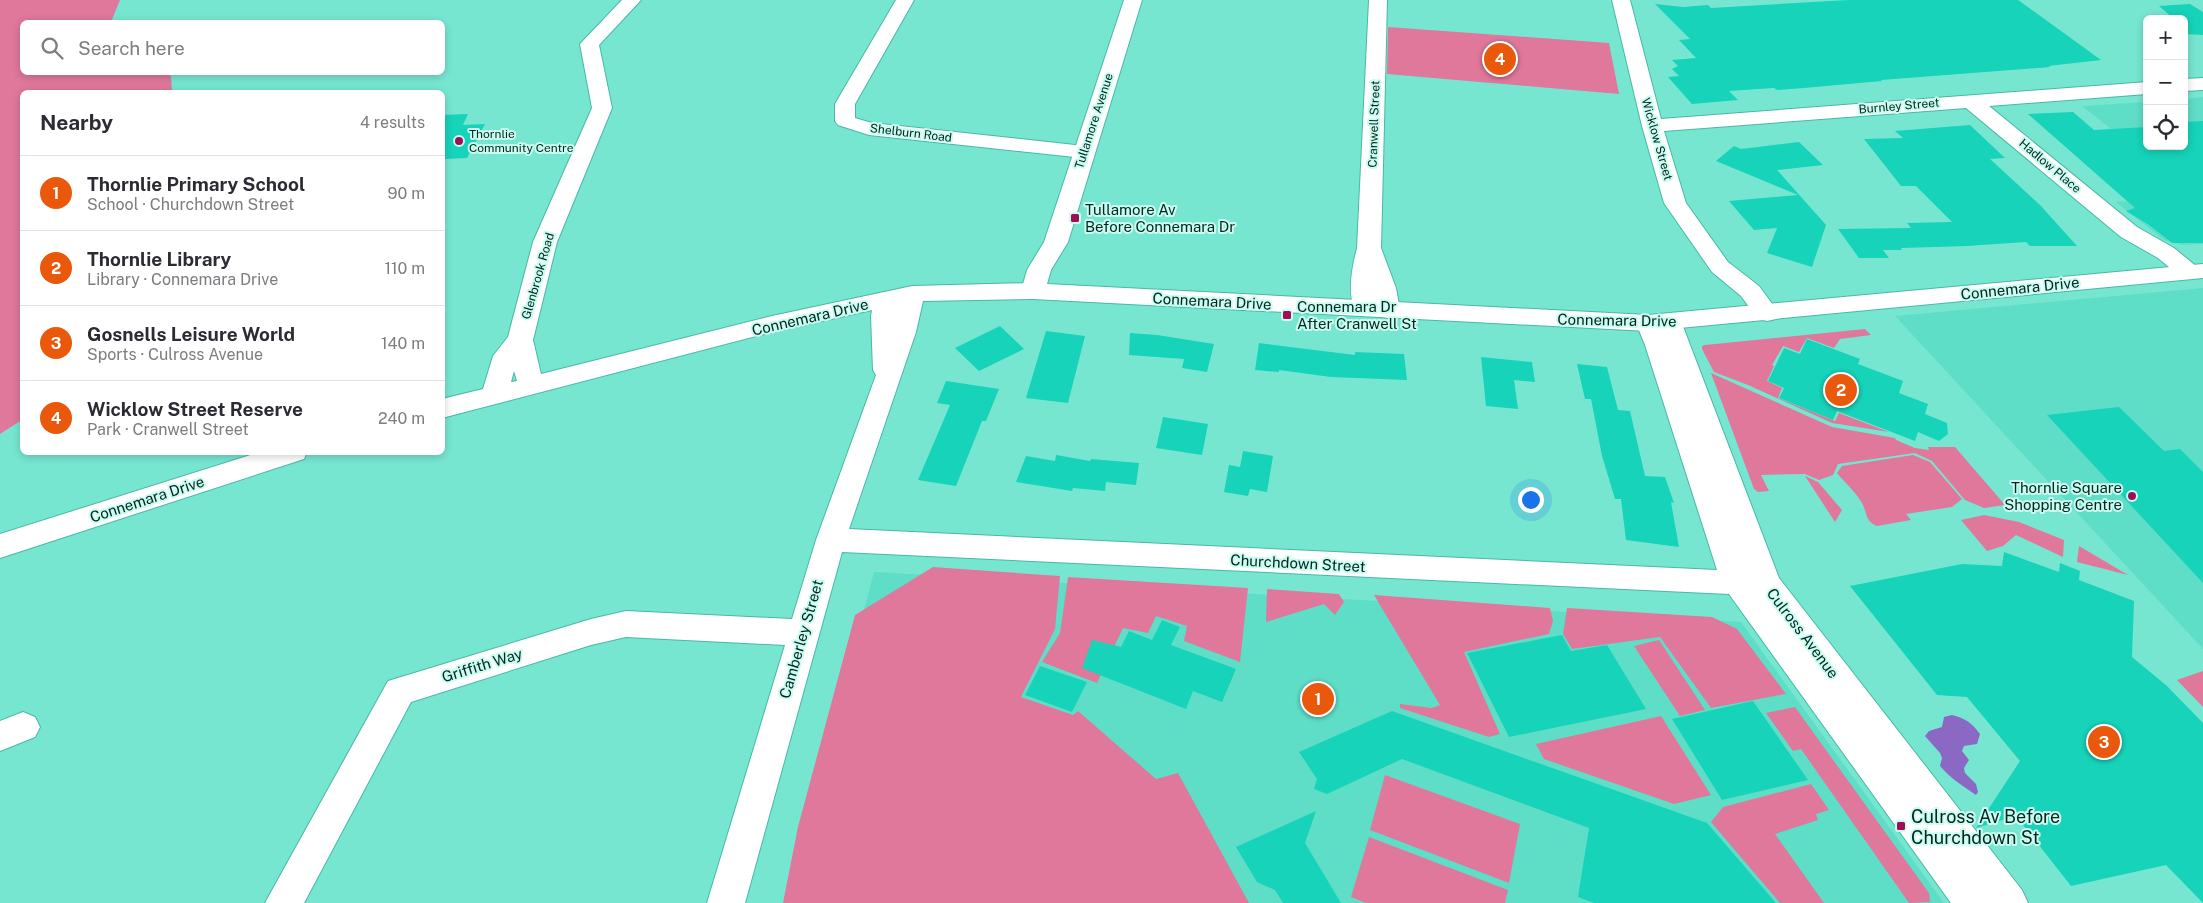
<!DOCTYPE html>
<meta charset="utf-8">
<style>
body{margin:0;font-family:"Public Sans",sans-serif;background:#f7f7f7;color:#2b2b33}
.controls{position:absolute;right:15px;top:15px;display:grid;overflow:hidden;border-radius:8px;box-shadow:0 2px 8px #0003}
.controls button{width:45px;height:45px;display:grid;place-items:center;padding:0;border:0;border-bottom:1px solid #e1e1e2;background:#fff;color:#2b2b33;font:25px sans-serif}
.you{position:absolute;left:1530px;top:499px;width:18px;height:18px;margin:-12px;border:4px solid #fff;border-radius:50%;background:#1a73e8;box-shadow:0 0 0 8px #1a73e833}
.badge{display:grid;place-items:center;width:32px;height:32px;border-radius:50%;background:#ea580c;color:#fff;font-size:16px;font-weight:700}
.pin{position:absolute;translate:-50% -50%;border:2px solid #fff;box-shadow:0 1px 5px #0006}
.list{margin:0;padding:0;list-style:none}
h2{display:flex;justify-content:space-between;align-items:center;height:65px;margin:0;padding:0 20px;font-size:21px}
h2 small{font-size:16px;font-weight:400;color:#7c7c81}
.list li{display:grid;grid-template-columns:32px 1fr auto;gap:15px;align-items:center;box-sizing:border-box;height:75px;padding:0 20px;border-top:1px solid #e1e1e2}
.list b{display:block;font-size:19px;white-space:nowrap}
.list p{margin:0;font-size:16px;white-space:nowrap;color:#7c7c81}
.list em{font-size:16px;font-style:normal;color:#7c7c81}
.icon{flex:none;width:28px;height:28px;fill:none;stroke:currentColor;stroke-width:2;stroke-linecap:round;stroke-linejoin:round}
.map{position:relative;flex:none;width:2203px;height:903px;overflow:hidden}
.search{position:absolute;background:#fff;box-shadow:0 2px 8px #0003;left:20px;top:20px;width:425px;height:55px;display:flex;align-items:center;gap:12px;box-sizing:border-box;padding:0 18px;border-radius:8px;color:#7c7c81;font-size:19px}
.panel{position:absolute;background:#fff;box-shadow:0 2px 8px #0003;left:20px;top:90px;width:425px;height:365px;border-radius:8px}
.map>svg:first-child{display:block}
.built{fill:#5fdec7}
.green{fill:#df789b}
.water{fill:#8b68c4}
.building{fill:#16d3b9}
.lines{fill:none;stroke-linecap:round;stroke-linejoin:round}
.minor-casing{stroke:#47b9a5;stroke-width:2}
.tertiary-casing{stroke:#47b9a5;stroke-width:2}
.minor{fill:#fff;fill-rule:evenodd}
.tertiary{fill:#fff;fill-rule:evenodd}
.poi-dot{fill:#a00e56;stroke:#cafcf0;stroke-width:2}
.labels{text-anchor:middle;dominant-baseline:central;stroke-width:4;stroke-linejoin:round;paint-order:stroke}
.far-street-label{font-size:12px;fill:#012620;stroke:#cafcf0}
.far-poi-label{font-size:12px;fill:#012620;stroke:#cafcf0;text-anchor:start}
.poi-label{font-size:15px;fill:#012620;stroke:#cafcf0;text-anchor:start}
.street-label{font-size:15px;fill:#012620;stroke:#cafcf0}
.near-poi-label{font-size:18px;fill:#012620;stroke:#cafcf0;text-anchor:start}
</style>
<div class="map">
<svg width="2203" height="903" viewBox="0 0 2203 903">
<rect width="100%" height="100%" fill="#77e6d1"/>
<path class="built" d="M 2203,97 L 2203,244 L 2182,245 L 2164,240 L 2116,202 L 2194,195 L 2082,106 L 2147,102 L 2147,146 L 2184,146 L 2184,99 Z
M 2203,288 L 2203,649 L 1895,316 Z
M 874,572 L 1741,622 L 1944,903 L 797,903 L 819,777 Z"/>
<path class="green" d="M 0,0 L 120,0 L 111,22 L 22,22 L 22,72 L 167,73 L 171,76 L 172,92 L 22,92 L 22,420 L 0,434 Z
M 1388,27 L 1609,43 L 1619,94 L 1387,74 Z
M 1865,329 L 1871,335 L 1840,339 L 1834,348 L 1807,338 L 1799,352 L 1783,346 L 1772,365 L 1774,366 L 1767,381 L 1782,388 L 1778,398 L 1835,421 L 1839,413 L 1889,432 L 1832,423 L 1748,385 L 1714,372 L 1702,349 L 1702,346 L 1705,345 Z
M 1711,373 L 1832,427 L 1895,438 L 1896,440 L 1915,448 L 1929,450 L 1928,447 L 1955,447 L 2005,505 L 1984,508 L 1965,500 L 1932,461 L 1915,453 L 1838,464 L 1833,475 L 1819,480 L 1805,474 L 1761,475 L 1769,491 L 1758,492 L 1754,489 Z
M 1913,455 L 1930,462 L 1962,499 L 1952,507 L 1906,514 L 1911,520 L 1877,526 C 1866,522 1867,514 1863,505 C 1857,493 1845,483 1837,473 L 1842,466 Z
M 1805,476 L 1818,482 L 1842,510 L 1835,522 Z
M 1984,515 L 2019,522 L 2064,540 L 2063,557 L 2016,535 L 2003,546 L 1987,551 L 1961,520 Z
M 2079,546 L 2128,575 L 2077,562 Z
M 933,567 L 1060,576 L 1055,629 L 1021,697 L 1073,715 L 1078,711 L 1156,779 L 1178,773 L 1249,903 L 783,903 L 798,827 L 855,615 Z
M 1068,577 L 1248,588 L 1240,662 L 1184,641 L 1187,626 L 1156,616 L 1148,633 L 1123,628 L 1097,683 L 1042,662 L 1060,633 Z
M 1267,589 L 1339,594 L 1344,602 L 1335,615 L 1324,604 L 1266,622 Z
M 1374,595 L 1550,608 L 1553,621 L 1549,634 L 1464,652 L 1500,734 L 1489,737 L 1400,708 L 1400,704 L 1432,708 L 1440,705 Z
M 1567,608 L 1712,617 L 1737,629 L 1786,694 L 1711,708 L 1660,637 L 1572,649 L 1563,634 Z
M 1659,640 L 1705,710 L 1680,716 L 1634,646 Z
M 2203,671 L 2203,707 L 2177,680 Z
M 1795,707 L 1929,893 L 1930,902 L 1909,903 L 1801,749 L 1793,751 L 1766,713 Z
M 1661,716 L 1711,795 L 1674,804 L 1544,759 L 1536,744 Z
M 1385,775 L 1520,824 L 1509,883 L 1370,830 Z
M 1811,784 L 1829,810 L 1816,814 L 1818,820 L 1775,834 L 1824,903 L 1780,903 L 1711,822 L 1723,807 Z
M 1369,837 L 1508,890 L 1505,903 L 1366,903 L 1351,897 Z"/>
<path class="water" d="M 1952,715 C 1965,718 1972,723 1980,734 L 1977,744 L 1964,746 L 1962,751 L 1969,760 L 1964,768 L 1965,773 L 1976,784 L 1978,792 L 1976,795 C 1963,786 1951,779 1940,766 L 1942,758 L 1940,753 L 1925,736 L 1929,731 L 1942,727 L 1944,717 Z"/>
<path class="building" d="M 1849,0 L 2018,0 L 2101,60 L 2048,66 L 2051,67 L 1881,80 L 1882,81 L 1804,88 L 1777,90 L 1774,88 L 1729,91 L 1738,100 L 1692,104 L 1668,77 L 1679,76 L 1672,69 L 1678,66 L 1672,60 L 1696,58 L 1679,40 L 1690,39 L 1655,4 L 1683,7 L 1708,5 L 1711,8 Z
M 2190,4 L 2203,12 L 2203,35 L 2184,34 L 2184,19 L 2174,19 L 2159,6 Z
M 2073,112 L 2094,130 L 2147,127 L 2147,146 L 2184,146 L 2184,122 L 2203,121 L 2203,243 L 2172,243 L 2149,225 L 2126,211 L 2135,208 L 2028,114 Z
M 468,114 L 463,125 L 485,124 L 467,158 L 445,159 L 442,163 L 442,115 Z
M 1970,125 L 2005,158 L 1990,159 L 2040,205 L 2077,246 L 2030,246 L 2026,242 L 1967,246 L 1901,248 L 1902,250 L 1883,250 L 1889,258 L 1859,258 L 1838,229 L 1911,228 L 1907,223 L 1952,222 L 1916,186 L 1901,186 L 1864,139 L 1903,138 L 1895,131 Z
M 1799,142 L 1823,165 L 1777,170 L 1826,225 L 1812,267 L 1767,253 L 1777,228 L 1754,230 L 1729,201 L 1798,195 L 1716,161 L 1734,146 L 1741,149 Z
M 1000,326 L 1024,349 L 979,371 L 955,348 Z
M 1046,331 L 1085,336 L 1068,403 L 1026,398 Z
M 1130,333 L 1157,335 L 1214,344 L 1207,372 L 1182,368 L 1184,359 L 1129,355 Z
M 1807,339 L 1860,359 L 1858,364 L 1903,381 L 1899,393 L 1928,404 L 1925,414 L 1947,423 L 1948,434 L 1939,441 L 1918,432 L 1915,441 L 1837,411 L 1833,420 L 1779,398 L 1784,388 L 1768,381 L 1784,348 L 1800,354 Z
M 1259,343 L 1355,355 L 1355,352 L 1404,354 L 1407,380 L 1331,377 L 1279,370 L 1279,372 L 1255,370 Z
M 1481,357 L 1532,362 L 1535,382 L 1514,380 L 1518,409 L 1486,406 Z
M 1577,364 L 1607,367 L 1618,410 L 1630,411 L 1645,476 L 1665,477 L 1674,503 L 1671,502 L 1679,547 L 1626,540 L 1621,499 L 1615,499 L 1602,456 L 1591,399 L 1585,399 Z
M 946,381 L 999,389 L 986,421 L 982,421 L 956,486 L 918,480 L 950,405 L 937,403 Z
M 2119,407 L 2164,451 L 2180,449 L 2203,472 L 2203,583 L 2047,415 Z
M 1163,417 L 1208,424 L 1202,455 L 1156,448 Z
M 1243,451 L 1273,456 L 1267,492 L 1250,489 L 1248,496 L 1224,492 L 1229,465 L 1240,467 Z
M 1056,455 L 1090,461 L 1091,459 L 1139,463 L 1136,485 L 1106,482 L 1105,491 L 1073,488 L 1072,491 L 1016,482 L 1026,456 L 1055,461 Z
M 2004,552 L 2059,572 L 2060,563 L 2080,571 L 2079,580 L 2134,601 L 2132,657 L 2167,686 L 2203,723 L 2203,903 L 2166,865 L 2071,886 L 2016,816 L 1976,828 L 2020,761 L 1967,697 L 1937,695 L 1850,586 L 1962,564 L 2002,566 Z
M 1162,620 L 1180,627 L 1171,645 L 1236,669 L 1222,702 L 1193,691 L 1186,709 L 1082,668 L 1092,640 L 1121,647 L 1129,631 L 1152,640 Z
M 1562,635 L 1571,651 L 1607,645 L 1646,709 L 1509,737 L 1467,653 Z
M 1040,666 L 1087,682 L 1072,712 L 1025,695 Z
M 1753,701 L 1808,780 L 1722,800 L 1672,719 Z
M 1392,711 L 1707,823 L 1776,903 L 1594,903 L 1578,897 L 1589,828 L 1402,759 L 1327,794 L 1314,789 L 1317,779 L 1299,752 Z
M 1316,811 L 1305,843 L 1341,903 L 1283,903 L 1275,890 L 1257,882 L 1236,847 Z"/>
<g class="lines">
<g class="minor-casing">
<path id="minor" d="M 622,0 L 641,0 L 599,45 L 612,108 L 557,242 L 533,340 L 541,374 L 772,316 L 912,286 L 1033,283 L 1042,286 L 1045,291 L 1042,296 L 1033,299 L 923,301 L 916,332 L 849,529 L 1717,570 L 1645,345 L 1636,323 L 1639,317 L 1648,315 L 1657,317 L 1659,320 L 1661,316 L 1670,314 L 1679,316 L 1779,578 L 2022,890 L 2028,903 L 1951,903 L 1729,594 L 842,552 L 745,903 L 707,903 L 785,645 L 626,637 L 591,645 L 411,702 L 304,903 L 265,903 L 388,681 L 591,619 L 626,611 L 792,619 L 816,540 L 876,375 L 873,370 L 871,316 L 872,310 L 772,332 L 442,418 L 442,399 L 483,389 L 493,356 L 508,337 L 533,242 L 592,108 L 580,44 ZM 514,371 L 517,381 L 511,382 Z
M 896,0 L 914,0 L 855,104 L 855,118 L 872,123 L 1084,146 L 1091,148 L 1095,152 L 1091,156 L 1084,158 L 869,135 L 838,125 L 835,121 L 835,104 Z
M 1369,0 L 1387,0 L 1381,248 L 1396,288 L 1400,310 L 1397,316 L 1388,318 L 1379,316 L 1376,311 L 1375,314 L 1366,316 L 1357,314 C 1346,296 1352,267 1357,248 Z
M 1612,0 L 1630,0 L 1661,119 L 2147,82 L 2147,94 L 1989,106 L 2137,227 L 2174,248 L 2197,267 L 2201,272 L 2197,277 L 2189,279 L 2181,277 L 2158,258 L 2121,237 L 1966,108 L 1664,131 L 1686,203 L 1728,262 L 1759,286 L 1779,313 L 1776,319 L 1767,321 L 1758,319 L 1741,296 L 1712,272 L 1664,203 L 1642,126 Z
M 2203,78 L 2203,90 L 2184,91 L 2184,79 Z
M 260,452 L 307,452 L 304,459 L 0,558 L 0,534 Z
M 23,712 L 35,717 L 40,727 L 35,737 L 0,751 L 0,721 Z"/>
</g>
<g class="tertiary-casing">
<path id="tertiary" d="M 1124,0 L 1142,0 L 1068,242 L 1051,270 L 1047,284 L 1648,315 L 2203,264 L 2203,278 L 1648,331 L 1033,299 L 1024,296 L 1021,291 L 1027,270 L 1044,242 Z"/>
</g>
<use href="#minor" class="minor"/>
<use href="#tertiary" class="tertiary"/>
</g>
<g class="poi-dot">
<circle cx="459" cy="141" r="5"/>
<rect x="1070" y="213" width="10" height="10" rx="2.5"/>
<rect x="1282" y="310" width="10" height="10" rx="2.5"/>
<circle cx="2132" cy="496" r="5"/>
<rect x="1896" y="821" width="10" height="10" rx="2.5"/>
</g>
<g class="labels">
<g class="far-street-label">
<text transform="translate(1899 106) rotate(-5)">Burnley Street</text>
<text transform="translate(1094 121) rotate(-72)">Tullamore Avenue</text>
<text transform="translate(1374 124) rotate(-88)">Cranwell Street</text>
<text transform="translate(911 133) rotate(7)">Shelburn Road</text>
<text transform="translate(1657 139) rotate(74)">Wicklow Street</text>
<text transform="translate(2050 166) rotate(40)">Hadlow Place</text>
<text transform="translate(538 276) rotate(-74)">Glenbrook Road</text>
</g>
<g class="far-poi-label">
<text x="469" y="134">Thornlie<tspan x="469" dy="14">Community Centre</tspan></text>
</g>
<g class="poi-label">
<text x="1085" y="209">Tullamore Av<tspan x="1085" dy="17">Before Connemara Dr</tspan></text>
<text x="1297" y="306">Connemara Dr<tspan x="1297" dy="17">After Cranwell St</tspan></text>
<text x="2122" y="487" text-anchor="end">Thornlie Square<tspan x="2122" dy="17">Shopping Centre</tspan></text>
</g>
<g class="street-label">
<text transform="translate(2020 288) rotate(-6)">Connemara Drive</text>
<text transform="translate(1212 301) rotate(3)">Connemara Drive</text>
<text transform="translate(810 317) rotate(-13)">Connemara Drive</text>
<text transform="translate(1617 320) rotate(1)">Connemara Drive</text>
<text transform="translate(147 499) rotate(-18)">Connemara Drive</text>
<text transform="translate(1298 563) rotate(3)">Churchdown Street</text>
<text transform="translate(1803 633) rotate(53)">Culross Avenue</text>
<text transform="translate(801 639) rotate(-74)">Camberley Street</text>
<text transform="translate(482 665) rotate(-17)">Griffith Way</text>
</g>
<g class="near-poi-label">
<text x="1911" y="816">Culross Av Before<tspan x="1911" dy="21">Churchdown St</tspan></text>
</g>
</g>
</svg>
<div class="controls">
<button>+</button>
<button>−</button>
<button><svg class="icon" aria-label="locate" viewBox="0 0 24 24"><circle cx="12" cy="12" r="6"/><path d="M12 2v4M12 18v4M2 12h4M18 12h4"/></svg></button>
</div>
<div class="you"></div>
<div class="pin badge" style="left:1318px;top:699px">1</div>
<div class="pin badge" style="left:1841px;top:390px">2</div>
<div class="pin badge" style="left:2104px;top:742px">3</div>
<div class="pin badge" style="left:1500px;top:59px">4</div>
<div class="search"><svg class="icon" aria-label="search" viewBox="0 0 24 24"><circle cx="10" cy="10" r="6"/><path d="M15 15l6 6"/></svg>Search here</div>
<section class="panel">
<h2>Nearby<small>4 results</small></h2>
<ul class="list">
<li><span class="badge">1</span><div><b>Thornlie Primary School</b><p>School · Churchdown Street</p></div><em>90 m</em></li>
<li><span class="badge">2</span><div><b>Thornlie Library</b><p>Library · Connemara Drive</p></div><em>110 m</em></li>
<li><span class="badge">3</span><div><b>Gosnells Leisure World</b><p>Sports · Culross Avenue</p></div><em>140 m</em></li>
<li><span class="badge">4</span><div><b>Wicklow Street Reserve</b><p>Park · Cranwell Street</p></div><em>240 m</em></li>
</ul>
</section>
</div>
